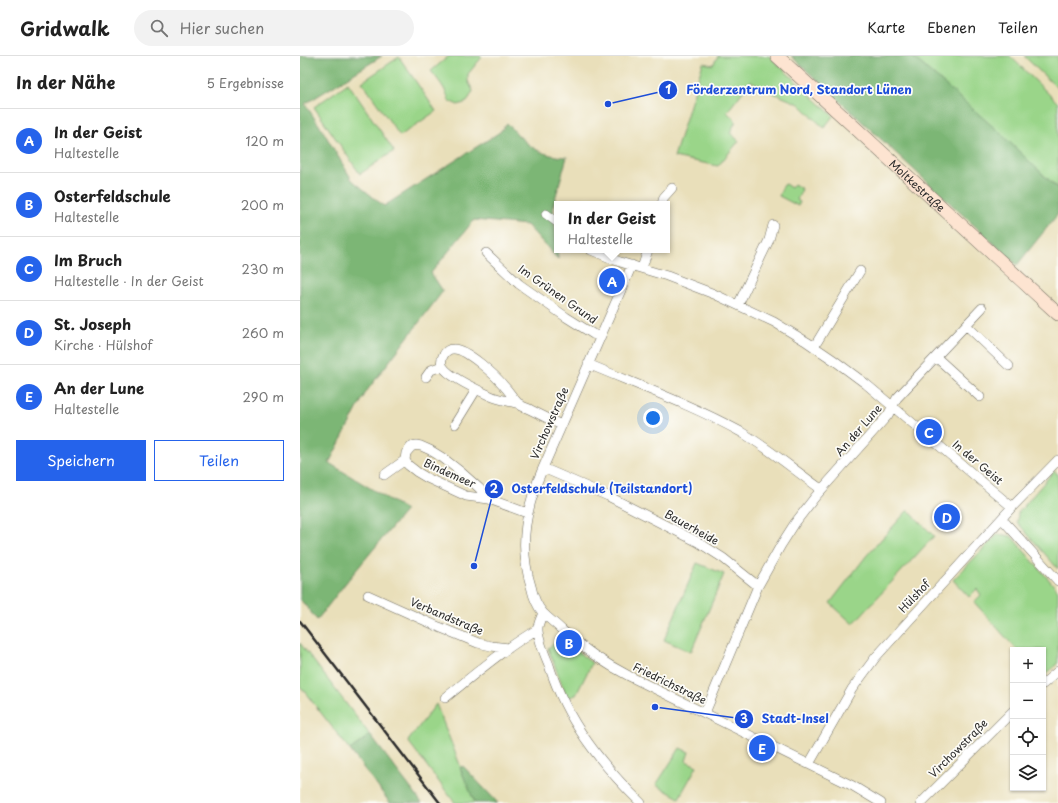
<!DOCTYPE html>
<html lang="de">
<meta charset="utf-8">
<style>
body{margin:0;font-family:"Playpen Sans",sans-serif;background:#f2f2f2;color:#222}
.controls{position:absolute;right:12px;bottom:12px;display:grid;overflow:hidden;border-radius:0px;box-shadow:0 1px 3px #0004}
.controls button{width:36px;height:36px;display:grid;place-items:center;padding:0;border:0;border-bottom:1px solid #e0e0e0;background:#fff;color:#222;font:20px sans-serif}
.you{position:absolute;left:353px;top:362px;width:14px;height:14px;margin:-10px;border:3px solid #fff;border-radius:50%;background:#1a73e8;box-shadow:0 0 0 6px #1a73e833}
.badge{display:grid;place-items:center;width:26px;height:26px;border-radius:50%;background:#2563eb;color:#fff;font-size:13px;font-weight:700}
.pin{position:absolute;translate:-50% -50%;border:2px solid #fff;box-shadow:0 1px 4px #0006}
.popup{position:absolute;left:254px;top:145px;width:116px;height:52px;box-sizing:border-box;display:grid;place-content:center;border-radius:0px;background:#fff;filter:drop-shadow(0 1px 3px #0005);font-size:13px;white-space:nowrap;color:#767676}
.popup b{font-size:15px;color:#222}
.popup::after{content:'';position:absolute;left:50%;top:100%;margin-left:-8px;border:8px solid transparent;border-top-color:#fff}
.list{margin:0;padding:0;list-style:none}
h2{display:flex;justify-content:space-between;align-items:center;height:52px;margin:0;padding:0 16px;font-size:17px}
h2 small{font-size:13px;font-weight:400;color:#767676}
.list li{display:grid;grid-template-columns:26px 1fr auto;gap:12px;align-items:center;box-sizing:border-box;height:64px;padding:0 16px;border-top:1px solid #e0e0e0}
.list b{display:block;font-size:15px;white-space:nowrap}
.list p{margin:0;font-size:13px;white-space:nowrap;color:#767676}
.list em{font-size:13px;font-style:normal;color:#767676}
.actions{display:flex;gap:8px;padding:12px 16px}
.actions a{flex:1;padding:9px 0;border:1px solid #2563eb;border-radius:0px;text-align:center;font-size:14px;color:#2563eb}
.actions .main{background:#2563eb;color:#fff}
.icon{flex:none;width:22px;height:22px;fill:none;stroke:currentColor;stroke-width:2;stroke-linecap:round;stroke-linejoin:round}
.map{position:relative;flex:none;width:758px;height:747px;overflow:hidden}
header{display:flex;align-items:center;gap:24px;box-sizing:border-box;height:56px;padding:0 20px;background:#fff;border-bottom:1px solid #e0e0e0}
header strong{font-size:19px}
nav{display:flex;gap:22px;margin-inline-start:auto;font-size:14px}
.search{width:280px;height:36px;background:#f2f2f2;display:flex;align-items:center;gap:10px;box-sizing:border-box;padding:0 14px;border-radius:22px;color:#767676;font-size:15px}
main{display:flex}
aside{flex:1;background:#fff}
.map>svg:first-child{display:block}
.green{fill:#9ad589;stroke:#62805a}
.forest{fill:#7bb675;stroke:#537050}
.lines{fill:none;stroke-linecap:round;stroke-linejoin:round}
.street-casing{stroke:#6e6a5d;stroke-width:10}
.secondary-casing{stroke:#6e6a5d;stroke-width:14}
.street{stroke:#fff;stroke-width:9}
.secondary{stroke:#fde4d1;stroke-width:13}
.rail{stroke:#2b2b2b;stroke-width:2.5}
.labels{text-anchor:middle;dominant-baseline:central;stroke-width:3.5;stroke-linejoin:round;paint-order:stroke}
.street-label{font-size:11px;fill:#2b2b2b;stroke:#fdfcf7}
.leader{fill:none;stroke:#1d4ed8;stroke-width:1.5}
.callout-dot{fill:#1d4ed8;stroke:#fdfcf7;stroke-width:1.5}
.mark-label{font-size:12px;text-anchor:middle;font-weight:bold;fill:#fff}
.callout-label{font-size:12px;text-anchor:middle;font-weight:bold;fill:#1d4ed8;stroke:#fdfcf7;stroke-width:3.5;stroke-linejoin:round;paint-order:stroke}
</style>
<header>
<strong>Gridwalk</strong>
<div class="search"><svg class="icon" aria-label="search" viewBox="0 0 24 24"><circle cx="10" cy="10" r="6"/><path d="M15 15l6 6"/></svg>Hier suchen</div>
<nav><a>Karte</a><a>Ebenen</a><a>Teilen</a></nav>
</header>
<main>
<aside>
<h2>In der Nähe<small>5 Ergebnisse</small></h2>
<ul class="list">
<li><span class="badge">A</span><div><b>In der Geist</b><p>Haltestelle</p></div><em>120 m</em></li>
<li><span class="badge">B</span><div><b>Osterfeldschule</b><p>Haltestelle</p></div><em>200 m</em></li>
<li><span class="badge">C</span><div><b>Im Bruch</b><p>Haltestelle · In der Geist</p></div><em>230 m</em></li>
<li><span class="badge">D</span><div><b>St. Joseph</b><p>Kirche · Hülshof</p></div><em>260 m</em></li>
<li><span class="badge">E</span><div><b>An der Lune</b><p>Haltestelle</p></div><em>290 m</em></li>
</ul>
<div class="actions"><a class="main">Speichern</a><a>Teilen</a></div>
</aside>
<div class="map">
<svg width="758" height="747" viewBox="0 0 758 747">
<rect width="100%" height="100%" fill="#fdfcf7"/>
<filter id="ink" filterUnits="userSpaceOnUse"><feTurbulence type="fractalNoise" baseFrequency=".025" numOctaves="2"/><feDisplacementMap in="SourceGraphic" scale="8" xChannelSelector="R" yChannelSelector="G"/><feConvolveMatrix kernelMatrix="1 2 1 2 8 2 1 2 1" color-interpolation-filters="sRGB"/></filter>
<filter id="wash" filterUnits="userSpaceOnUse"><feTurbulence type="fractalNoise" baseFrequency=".012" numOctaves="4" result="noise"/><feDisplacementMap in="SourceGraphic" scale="16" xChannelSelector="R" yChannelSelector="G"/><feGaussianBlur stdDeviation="0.9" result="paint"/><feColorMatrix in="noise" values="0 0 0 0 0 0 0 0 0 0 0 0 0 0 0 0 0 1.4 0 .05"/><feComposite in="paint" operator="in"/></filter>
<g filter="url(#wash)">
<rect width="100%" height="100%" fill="#e9dfba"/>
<path class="green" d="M 149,0 L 181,0 L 182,1 L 168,18 L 168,25 L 173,35 L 167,46 L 158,49 L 149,45 C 146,33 139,25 131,15 Z
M 418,0 L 469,0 L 533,60 L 524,72 L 499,48 L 473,37 L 451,25 L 427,56 L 436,65 L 430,77 L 439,85 L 418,110 L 374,101 L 403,7 L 413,9 Z
M 612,0 L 710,0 L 758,47 L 758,132 L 747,122 Z
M 724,0 L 758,0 L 758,33 Z
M 99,1 L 136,55 L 100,80 L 62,26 Z
M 48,27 L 94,95 L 60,118 L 14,51 Z
M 485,128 L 491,132 L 494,128 L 502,133 L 497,144 L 500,146 L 498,150 L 479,140 L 482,132 Z
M 754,415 L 758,418 L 758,513 L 717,466 L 718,457 Z
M 608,454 L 634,480 L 553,568 L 530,547 L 567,499 Z
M 698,478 L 711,480 L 758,534 L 758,607 L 743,621 L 743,594 L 717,594 L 674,546 L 681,539 L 677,533 L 669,541 L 653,524 Z
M 397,507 L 424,518 L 391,596 L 364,584 Z
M 261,583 L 292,607 L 276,639 L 267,642 L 248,592 Z
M 0,587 L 70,679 L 50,694 L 0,630 Z
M 136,648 L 175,747 L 155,747 L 108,685 Z
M 380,692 L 389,696 L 386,705 L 397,710 L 379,742 L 356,729 Z"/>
<path class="forest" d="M 0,0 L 82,0 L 5,48 L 23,75 L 52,124 L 84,150 L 200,76 L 207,67 C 226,88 237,100 267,101 L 253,150 L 258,203 L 227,169 L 174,164 L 131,217 L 143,235 L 66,336 L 29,407 L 106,454 L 48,524 L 17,564 L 0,543 Z
M 491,0 L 612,0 L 698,75 L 758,133 L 758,158 L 717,209 Z
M 70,679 L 122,747 L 90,747 L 50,694 Z
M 163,710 L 198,747 L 175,747 L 160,712 Z"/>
</g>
<g filter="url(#ink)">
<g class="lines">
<g class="street-casing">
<path id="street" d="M 362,148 L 364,141 L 372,132
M 246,158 L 257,166
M 291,194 L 320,206 L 367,220 L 414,238 L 474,266 L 507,286 L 535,305 L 566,328 L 712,451
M 186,197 L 219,228 L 266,261 L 293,278 L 300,281
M 332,209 L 243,412 C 226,451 218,489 231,530 C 233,540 237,550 243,557 C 249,563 256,568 262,574 C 282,592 304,607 329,620 L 553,730 L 581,747
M 342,212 L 348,194
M 438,249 L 469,184 L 473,169
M 666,269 L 709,310
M 514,291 L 560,215
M 636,301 L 680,341
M 288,308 C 340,330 392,349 441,376 C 470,393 494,414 521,433
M 126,321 L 131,314 L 142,310
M 220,348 C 211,346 202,344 193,341 C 182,336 150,322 143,311 C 141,308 141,304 143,300 C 145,296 148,293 153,293 C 166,292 196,320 204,330 C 209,335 214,344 220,349 C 223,351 228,352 231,354 C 241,359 251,364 261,369
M 155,368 L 176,334
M 243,412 L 308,440 L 398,486 L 423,502 L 458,530
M 84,419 L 105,404
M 189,443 L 166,440 L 127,422 L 117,416 L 108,409 L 105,404 L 106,397 L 111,391 L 116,389 L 121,390 L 130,394 L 143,402 L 161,416 L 179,432 L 189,443 L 227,457
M 702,463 L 758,525
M 68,539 L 139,571 L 178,587 L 191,590 L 209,592
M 243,557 C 241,562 239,566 238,571 C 237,582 245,599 249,609 C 252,619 256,629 260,638 C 278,679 309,716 341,747
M 743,628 L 758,615
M 145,642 C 175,618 205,592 238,573
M 405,657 L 458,530 L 481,489 L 495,467 L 515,441 L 588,359 L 597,342 L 682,252
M 509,708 L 552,633 L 575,602 L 712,451 L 758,404
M 621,747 L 713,655"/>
</g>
<g class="secondary-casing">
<g id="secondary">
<path id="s1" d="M 477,0 L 758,258"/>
</g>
</g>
<use href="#street" class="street"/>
<use href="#secondary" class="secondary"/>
<path class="rail" d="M 0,565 L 140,747"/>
</g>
</g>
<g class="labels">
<g class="street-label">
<text stroke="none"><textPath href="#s1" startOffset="191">Moltkestraße</textPath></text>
<text transform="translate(258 238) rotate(35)">Im Grünen Grund</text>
<text transform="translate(249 367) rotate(-66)">Virchowstraße</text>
<text transform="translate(558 374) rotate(-49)">An der Lune</text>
<text transform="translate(678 406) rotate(40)">In der Geist</text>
<text transform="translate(150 417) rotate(24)">Bindemeer</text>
<text transform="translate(392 471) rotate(29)">Bauerheide</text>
<text transform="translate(614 540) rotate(-47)">Hülshof</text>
<text transform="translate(147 560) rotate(23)">Verbandstraße</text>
<text transform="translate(370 627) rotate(26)">Friedrichstraße</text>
<text transform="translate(658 692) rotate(-45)">Virchowstraße</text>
</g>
</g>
<path class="leader" d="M308 48L368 34M174 510L194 433M355 651L444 663"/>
<g class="callout-dot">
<circle cx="308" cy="48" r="4"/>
<circle cx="174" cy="510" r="4"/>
<circle cx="355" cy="651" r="4"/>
<circle cx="368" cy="34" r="10"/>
<circle cx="194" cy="433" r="10"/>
<circle cx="444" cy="663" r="10"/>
</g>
<g class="mark-label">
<text x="368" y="38">1</text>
<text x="194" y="437">2</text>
<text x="444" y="667">3</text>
</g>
<g class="callout-label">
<text x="499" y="38">Förderzentrum Nord, Standort Lünen</text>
<text x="302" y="437">Osterfeldschule (Teilstandort)</text>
<text x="495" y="667">Stadt-Insel</text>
</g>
</svg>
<div class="controls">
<button>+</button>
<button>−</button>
<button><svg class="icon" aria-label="locate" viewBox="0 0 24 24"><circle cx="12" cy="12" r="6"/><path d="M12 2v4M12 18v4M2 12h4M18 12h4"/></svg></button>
<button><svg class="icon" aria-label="layers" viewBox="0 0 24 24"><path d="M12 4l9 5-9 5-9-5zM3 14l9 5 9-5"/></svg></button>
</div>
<div class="you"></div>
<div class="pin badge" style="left:312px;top:225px">A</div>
<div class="popup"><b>In der Geist</b>Haltestelle</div>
<div class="pin badge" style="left:269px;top:587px">B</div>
<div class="pin badge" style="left:629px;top:376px">C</div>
<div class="pin badge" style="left:647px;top:461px">D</div>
<div class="pin badge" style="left:462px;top:692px">E</div>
</div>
</main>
